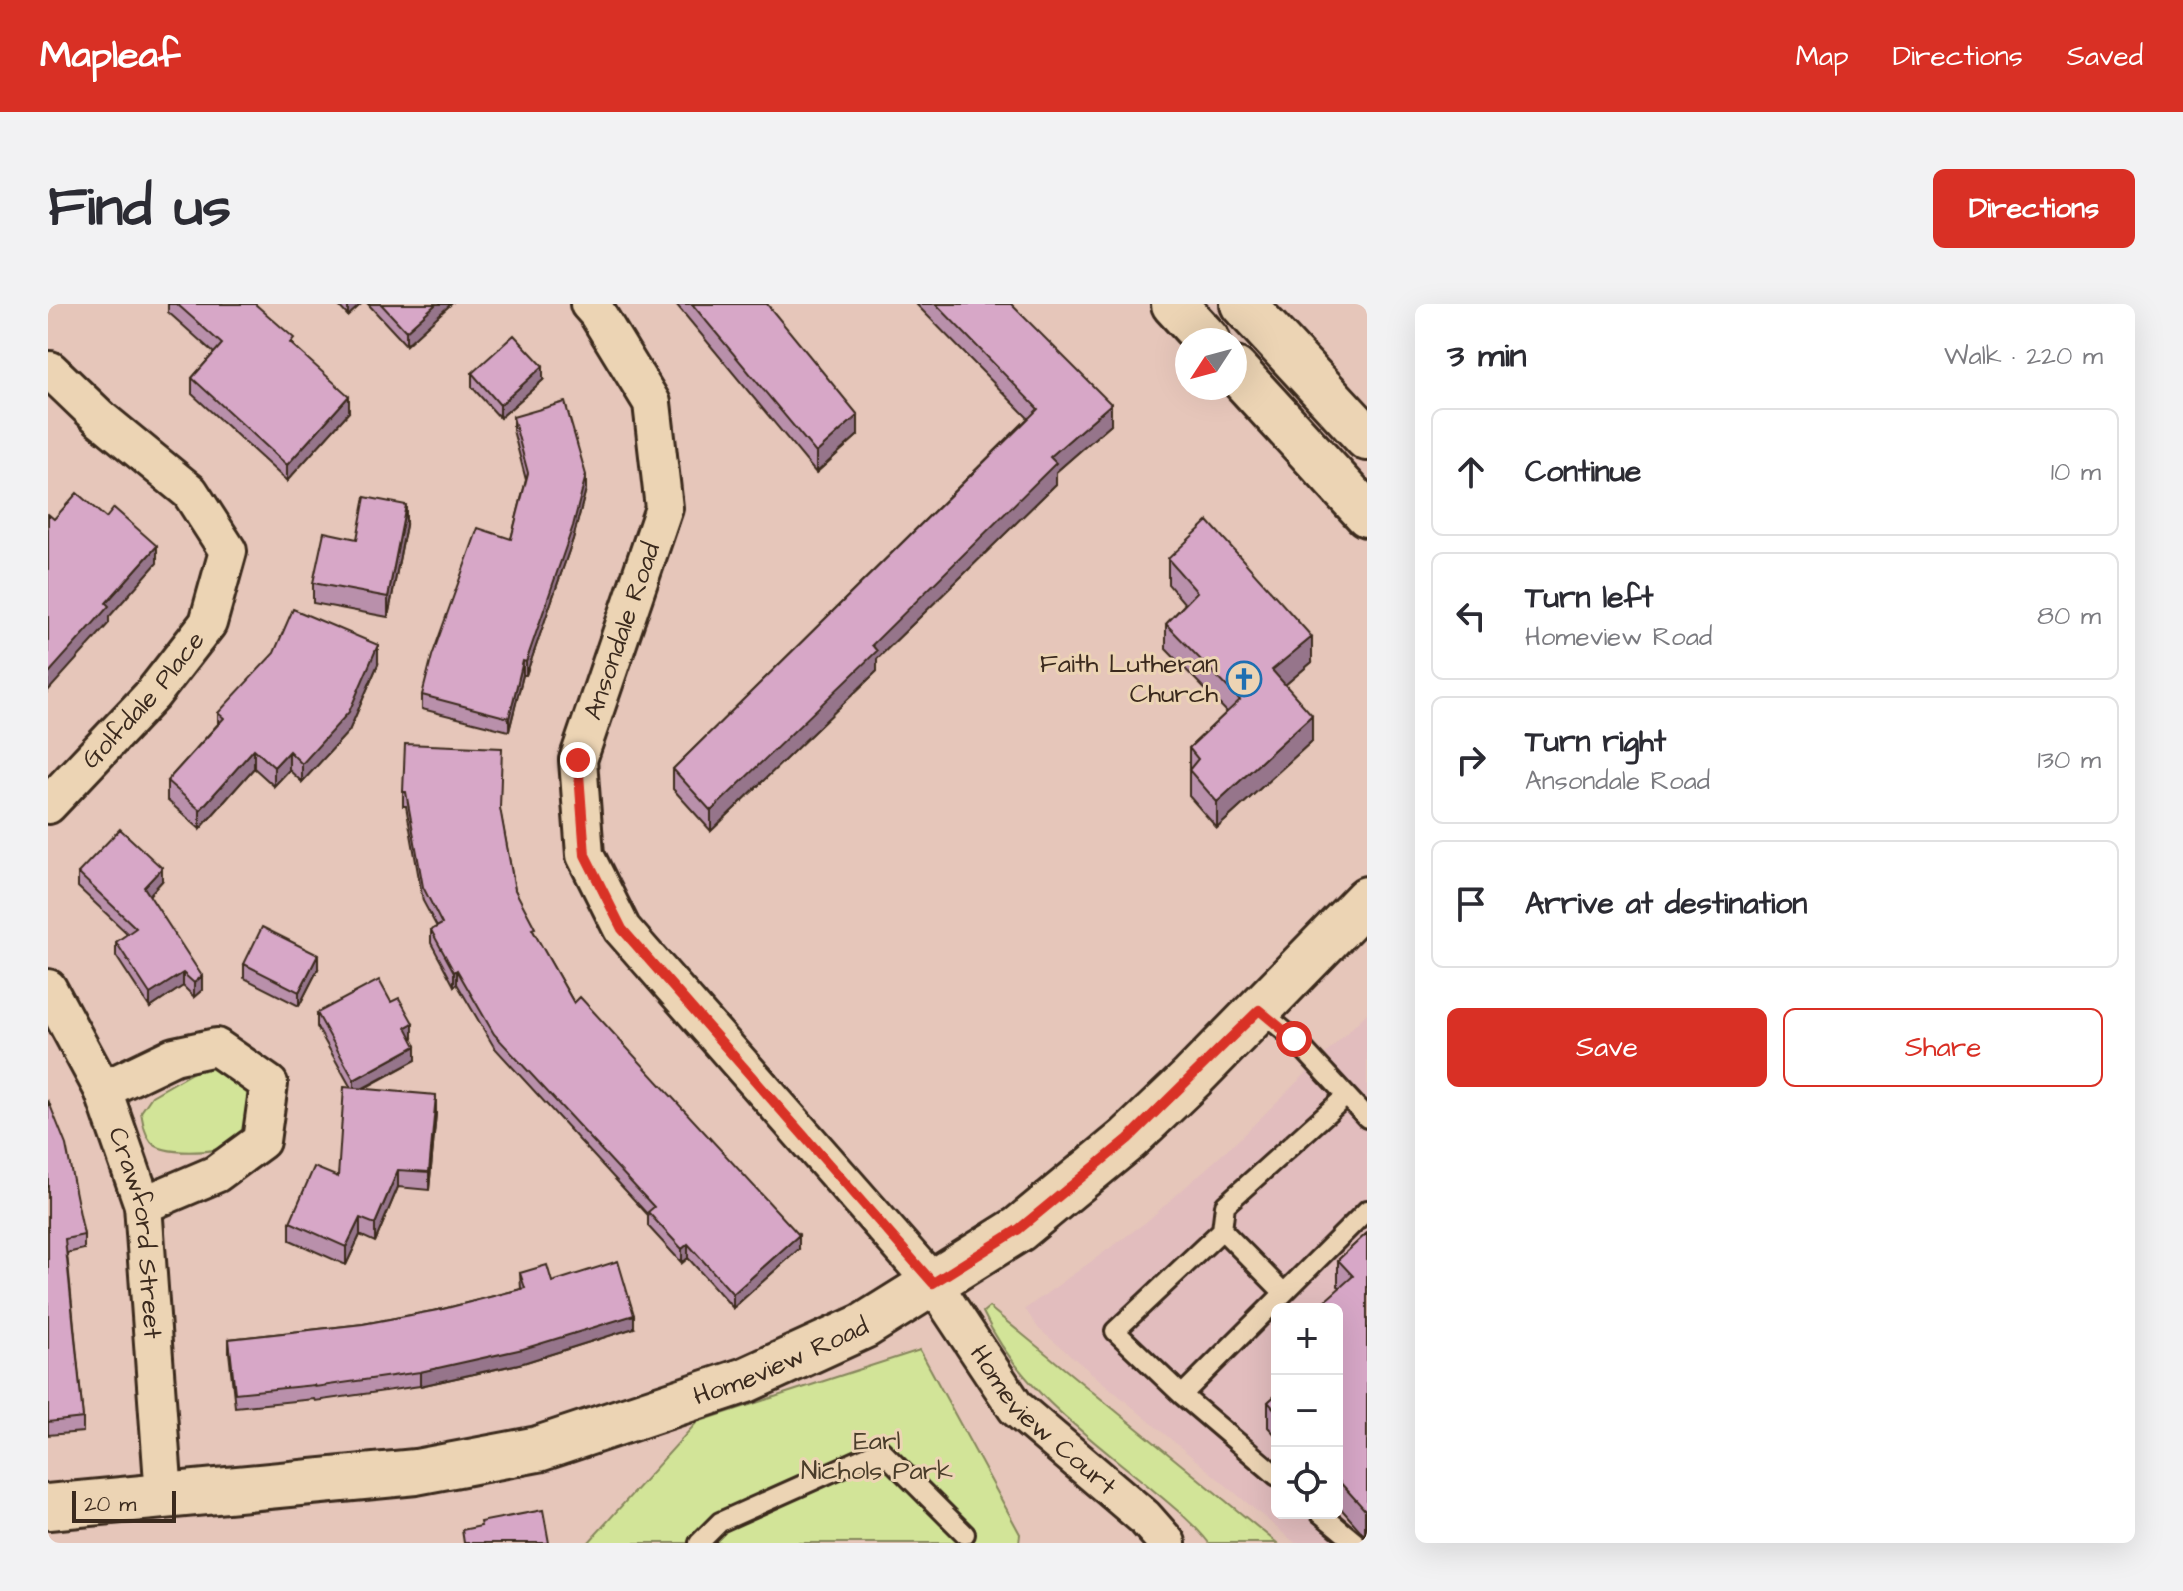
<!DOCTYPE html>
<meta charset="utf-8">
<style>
body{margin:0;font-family:"Architects Daughter",sans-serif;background:#f2f2f3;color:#2b2b33}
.controls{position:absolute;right:24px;bottom:24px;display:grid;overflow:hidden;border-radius:12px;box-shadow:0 8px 32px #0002}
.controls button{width:72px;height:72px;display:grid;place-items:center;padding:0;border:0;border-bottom:2px solid #e1e1e2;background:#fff;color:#2b2b33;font:40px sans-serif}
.compass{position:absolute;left:1127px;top:24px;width:72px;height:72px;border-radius:50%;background:#fff;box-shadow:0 8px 32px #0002;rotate:234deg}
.scale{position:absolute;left:24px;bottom:20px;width:104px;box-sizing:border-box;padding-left:8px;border:4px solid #3b2a1e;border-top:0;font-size:22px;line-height:28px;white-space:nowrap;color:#3b2a1e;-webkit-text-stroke:6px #ecd4b4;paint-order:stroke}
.stop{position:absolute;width:24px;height:24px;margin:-18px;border:6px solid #d93025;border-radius:50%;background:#fff}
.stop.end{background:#d93025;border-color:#fff;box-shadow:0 2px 8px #0008}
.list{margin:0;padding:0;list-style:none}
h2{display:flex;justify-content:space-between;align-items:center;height:104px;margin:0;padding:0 32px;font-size:34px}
h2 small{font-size:26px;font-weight:400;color:#7c7c81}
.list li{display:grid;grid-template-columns:52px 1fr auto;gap:24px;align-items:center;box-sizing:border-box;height:128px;margin:0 16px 16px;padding:0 16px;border:2px solid #e1e1e2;border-radius:12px}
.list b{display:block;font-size:30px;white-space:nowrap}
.list p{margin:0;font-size:26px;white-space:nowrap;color:#7c7c81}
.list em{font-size:26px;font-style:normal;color:#7c7c81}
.actions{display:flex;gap:16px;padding:24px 32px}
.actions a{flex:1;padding:18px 0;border:2px solid #d93025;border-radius:12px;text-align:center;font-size:28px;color:#d93025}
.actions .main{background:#d93025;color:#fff}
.icon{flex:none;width:44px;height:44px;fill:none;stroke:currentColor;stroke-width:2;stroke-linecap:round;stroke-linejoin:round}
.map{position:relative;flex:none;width:1319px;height:1239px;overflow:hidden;border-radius:12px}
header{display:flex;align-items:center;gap:48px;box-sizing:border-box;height:112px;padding:0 40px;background:#d93025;color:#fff}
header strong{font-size:38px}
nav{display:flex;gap:44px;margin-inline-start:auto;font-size:28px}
.intro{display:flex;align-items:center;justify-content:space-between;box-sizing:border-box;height:192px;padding:0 48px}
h1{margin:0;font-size:56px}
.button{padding:20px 36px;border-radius:12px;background:#d93025;color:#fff;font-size:28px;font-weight:700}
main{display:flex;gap:48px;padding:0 48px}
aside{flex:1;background:#fff;border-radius:12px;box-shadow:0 8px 32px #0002}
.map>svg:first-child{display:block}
.built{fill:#e2bdbe;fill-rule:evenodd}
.green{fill:#d2e498;stroke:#86875b;stroke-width:2}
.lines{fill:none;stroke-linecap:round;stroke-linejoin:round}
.lane-casing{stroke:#3b2a1e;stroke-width:24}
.street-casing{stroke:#3b2a1e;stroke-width:42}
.secondary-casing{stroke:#3b2a1e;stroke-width:50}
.lane{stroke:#ecd4b4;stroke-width:18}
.street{stroke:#ecd4b4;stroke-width:36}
.secondary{stroke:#ecd4b4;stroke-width:44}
.wall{fill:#b990ab;stroke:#3b2a1e;stroke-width:2}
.shaded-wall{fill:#96758b;stroke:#3b2a1e;stroke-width:2}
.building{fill:#d7a7c7;stroke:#3b2a1e;stroke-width:2}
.route{stroke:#d93025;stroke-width:10}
.labels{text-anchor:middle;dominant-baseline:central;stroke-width:6;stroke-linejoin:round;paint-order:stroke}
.street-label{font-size:26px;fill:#3b2a1e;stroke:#ecd4b4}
.poi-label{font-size:26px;fill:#3b2a1e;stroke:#ecd4b4;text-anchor:end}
.park-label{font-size:26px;fill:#4a3d2a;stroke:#ecd4b4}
</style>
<header>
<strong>Mapleaf</strong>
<nav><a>Map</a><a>Directions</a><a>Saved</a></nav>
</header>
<div class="intro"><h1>Find us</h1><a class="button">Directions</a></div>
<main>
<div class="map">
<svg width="1319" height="1239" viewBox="0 0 1319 1239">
<rect width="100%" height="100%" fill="#e6c6ba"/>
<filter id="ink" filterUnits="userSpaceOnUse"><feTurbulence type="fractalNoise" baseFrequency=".0125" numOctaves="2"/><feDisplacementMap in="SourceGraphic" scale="16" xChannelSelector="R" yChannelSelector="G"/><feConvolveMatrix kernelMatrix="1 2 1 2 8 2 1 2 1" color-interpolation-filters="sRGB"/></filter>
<g filter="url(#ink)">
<path class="built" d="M 1319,709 L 1319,1239 L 1247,1239 L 991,1025 L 977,1005 L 1098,918 L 1187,839 ZM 1229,1005 L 1289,1005 L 1289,1209 L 1229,1209 Z"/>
<path class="green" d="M 156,762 C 182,765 188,770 203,790 L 198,830 C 193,833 188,839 183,841 C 166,849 115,852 103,838 C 96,829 95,818 93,808 L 104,792 Z
M 941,1003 L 1229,1239 L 1161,1239 C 1141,1214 1117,1196 1093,1176 C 1033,1127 968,1080 935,1008 Z
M 872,1046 L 972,1230 L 971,1239 L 540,1239 L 649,1118 Z"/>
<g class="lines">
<g class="lane-casing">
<path id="lane" d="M 1211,706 L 1246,735 L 1319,814
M 1298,792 L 1177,901 L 1174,926 L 1067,1027 L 1134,1091 L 1319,906
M 1174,926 L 1236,989
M 1134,1091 L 1229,1172
M 1272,1209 L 1308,1239
M 651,1239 L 672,1218 L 833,1146 L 917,1230"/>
</g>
<g class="street-casing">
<g id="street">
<path id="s1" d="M 541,0 L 549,9 L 604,99 L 616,204 L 530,456 L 537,551 L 574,625 L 885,979 L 968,1104 L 1096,1213 L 1119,1239"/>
<path id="s2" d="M 0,501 L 104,391 L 160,319 L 180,247 L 142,188 L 53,115 L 2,66"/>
<path id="s3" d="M 0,684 L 55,786 L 95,901 L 116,1192"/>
<path d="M 55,786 L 126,752 L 168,743 L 221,780 L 213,837 L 168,870 L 95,901"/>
</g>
</g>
<g class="secondary-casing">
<g id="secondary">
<path d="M 1126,0 L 1159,36"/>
<path d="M 1195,0 L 1319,134"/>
<path d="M 1187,66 L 1319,210"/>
<path id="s4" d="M 0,1203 L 368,1168 L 490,1145 L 698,1076 L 816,1022 L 971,925 L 1080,835 L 1144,774 L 1319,595"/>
</g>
</g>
<use href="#lane" class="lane"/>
<use href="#street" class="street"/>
<use href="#secondary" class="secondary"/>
</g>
<path class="wall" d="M 120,0 L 207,0 L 246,42 L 301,108 L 239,177 L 144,90 L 144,74 L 166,49 L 120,8 Z
M 289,0 L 313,0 L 300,12 Z
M 320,0 L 403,0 L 358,41 Z
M 628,0 L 719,0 L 810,131 L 768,169 Z
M 868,0 L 963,0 L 1063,120 L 1008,168 L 1008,180 L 829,355 L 829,367 L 663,527 L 625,485 L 625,465 L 980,114 Z
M 424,69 L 495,76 L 452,114 L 424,83 Z
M 465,113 L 538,185 L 525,235 L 478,371 L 475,371 L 461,427 L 374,405 L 374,391 L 463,235 L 478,176 L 465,126 Z
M 358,221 L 340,313 L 265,299 L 265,279 L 309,235 Z
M 1120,255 L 1264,358 L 1237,381 L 1264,437 L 1169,524 L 1141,492 L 1141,444 L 1179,408 L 1118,345 L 1118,320 L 1137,300 L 1120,280 Z
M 330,360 L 301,427 L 254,478 L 241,466 L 226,482 L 206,464 L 152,525 L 119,496 L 119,477 L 170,420 L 170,409 Z
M 355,488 L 452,506 L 467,586 L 487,631 L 526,699 L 751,945 L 685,1004 L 640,954 L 634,959 L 600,922 L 600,911 L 446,743 L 409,680 L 406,682 L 383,639 L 383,626 L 389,623 L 375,597 L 358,502 L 355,502 Z
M 30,569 L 114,577 L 101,591 L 154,686 L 146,693 L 135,682 L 102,704 L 68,652 L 68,638 L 80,630 L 30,583 Z
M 196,660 L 270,665 L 251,702 L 196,674 Z
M 343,698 L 365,733 L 363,734 L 368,756 L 315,785 L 388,809 L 381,886 L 350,883 L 327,938 L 312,931 L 298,961 L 242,936 L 242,918 L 290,873 L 303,784 L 269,723 L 269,709 Z
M 0,796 L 36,931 L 36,945 L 19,949 L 35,1114 L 35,1128 L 0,1131 Z
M 1319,929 L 1317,1232 L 1289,1200 L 1289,1005 L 1292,983 L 1290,982 L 1290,956 Z
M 472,969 L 504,978 L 586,1024 L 475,1059 L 372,1082 L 267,1097 L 266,1095 L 187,1103 L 181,1048 L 181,1035 L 315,1020 L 395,1005 L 473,985 Z
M 1229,1090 L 1229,1133 L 1220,1123 L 1220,1098 Z"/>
<path class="shaded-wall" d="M 300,0 L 313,0 L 300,12 Z
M 388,0 L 403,0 L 358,41 L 358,27 Z
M 495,62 L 495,76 L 452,114 L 452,101 Z
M 301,92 L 301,108 L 239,177 L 239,161 Z
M 1063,100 L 1063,120 L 1008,168 L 1008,180 L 829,355 L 829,367 L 663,527 L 663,507 L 1002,153 Z
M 810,111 L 810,131 L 768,169 L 768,149 Z
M 538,171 L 538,185 L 525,235 L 478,371 L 478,358 Z
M 358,201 L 358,221 L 340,313 L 340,293 Z
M 109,242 L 109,259 L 61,313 L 61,319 L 0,387 L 0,370 L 58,299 Z
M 1264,333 L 1264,358 L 1224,392 L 1224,366 Z
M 330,341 L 330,360 L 301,427 L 254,478 L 254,460 Z
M 475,357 L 475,371 L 461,427 L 461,414 Z
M 1264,411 L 1264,437 L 1169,524 L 1169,498 Z
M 206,445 L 206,464 L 152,525 L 152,506 Z
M 241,447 L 241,466 L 226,482 L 226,463 Z
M 114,564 L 114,577 L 96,597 L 96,583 Z
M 270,651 L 270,665 L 251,702 L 251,688 Z
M 409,666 L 409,680 L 406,682 L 406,668 Z
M 135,669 L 135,682 L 102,704 L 102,690 Z
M 154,672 L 154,686 L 146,693 L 146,679 Z
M 365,719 L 365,733 L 358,737 L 358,723 Z
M 368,742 L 368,756 L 306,789 L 306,776 Z
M 388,791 L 388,809 L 381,886 L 381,868 Z
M 350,866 L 350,883 L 327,938 L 327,920 Z
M 312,914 L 312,931 L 298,961 L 298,943 Z
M 751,931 L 751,945 L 685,1004 L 685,990 Z
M 640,940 L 640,954 L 634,959 L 634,945 Z
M 586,1011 L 586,1024 L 475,1059 L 372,1082 L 372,1068 Z
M 1319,1205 L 1319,1231 L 1317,1232 L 1317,1206 Z"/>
<path class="building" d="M 129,0 L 207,0 L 246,34 L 242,39 L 301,92 L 239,161 L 144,74 L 174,40 Z
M 333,0 L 388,0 L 358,27 Z
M 644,0 L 719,0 L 810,111 L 768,149 Z
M 888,0 L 963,0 L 1063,100 L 1002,153 L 1008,159 L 824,341 L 829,347 L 663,507 L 625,465 L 990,105 Z
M 466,31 L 495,62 L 452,101 L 424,69 Z
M 517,98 L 538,171 L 525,222 L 478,358 L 475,357 L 461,414 L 374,391 L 384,352 L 430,224 L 463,235 L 480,169 L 465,113 Z
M 29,189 L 58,214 L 66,204 L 109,242 L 58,299 L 61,302 L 0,370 L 0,210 L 6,215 Z
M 317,193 L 358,201 L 340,293 L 265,279 L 276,228 L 309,235 Z
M 1160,217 L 1264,333 L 1224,366 L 1264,411 L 1169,498 L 1141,466 L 1150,455 L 1141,444 L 1192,396 L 1118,320 L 1149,288 L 1120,255 Z
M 245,305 L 330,341 L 301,408 L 254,460 L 241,447 L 226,463 L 206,445 L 152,506 L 119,477 L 176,414 L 170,409 L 226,349 Z
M 357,440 L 454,444 L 452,504 L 467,586 L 487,624 L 484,625 L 526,699 L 532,693 L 751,931 L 685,990 L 640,940 L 634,945 L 600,908 L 606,903 L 446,730 L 409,666 L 406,668 L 383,626 L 394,620 L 375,583 L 358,488 L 355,488 Z
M 72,525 L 114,564 L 96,583 L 154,672 L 146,679 L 135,669 L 102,690 L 68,638 L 88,624 L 30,569 Z
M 214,623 L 270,651 L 251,688 L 196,660 Z
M 331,676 L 343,698 L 351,694 L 365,719 L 358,723 L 368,742 L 306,776 L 269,709 Z
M 296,783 L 388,791 L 381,868 L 350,866 L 327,920 L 312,914 L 298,943 L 242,918 L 266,863 L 290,873 Z
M 0,796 L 18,841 L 36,931 L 17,935 L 35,1114 L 0,1118 Z
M 1319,929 L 1319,1205 L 1317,1206 L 1289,1175 L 1289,1005 L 1268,1005 L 1305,972 L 1290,956 Z
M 570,957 L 586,1011 L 475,1045 L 372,1068 L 267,1083 L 266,1081 L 187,1089 L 181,1035 L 315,1020 L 395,1005 L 477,984 L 472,969 L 499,961 L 504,978 Z
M 1229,1090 L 1229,1108 L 1220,1098 Z
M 495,1206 L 501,1239 L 416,1239 L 414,1226 L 433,1222 L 432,1218 Z"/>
</g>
<g class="lines" filter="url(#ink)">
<path class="route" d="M 530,456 L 537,551 L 574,625 L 885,979 L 971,925 L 1080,835 L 1211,706 L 1246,735"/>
</g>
<defs>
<g id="church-ring" transform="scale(1.8)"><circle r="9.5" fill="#ecd4b4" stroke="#1f6fb2" stroke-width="1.5"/><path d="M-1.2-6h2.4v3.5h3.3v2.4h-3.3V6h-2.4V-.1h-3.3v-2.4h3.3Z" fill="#1f6fb2"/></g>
</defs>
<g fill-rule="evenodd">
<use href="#church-ring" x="1196" y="375"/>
</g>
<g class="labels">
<g class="street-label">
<text transform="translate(574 327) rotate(-71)">Ansondale Road</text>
<text stroke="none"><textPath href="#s2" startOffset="142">Golfdale Place</textPath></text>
<text stroke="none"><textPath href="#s3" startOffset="264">Crawford Street</textPath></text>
<text stroke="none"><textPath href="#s4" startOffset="752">Homeview Road</textPath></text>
<text stroke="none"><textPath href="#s1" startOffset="1316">Homeview Court</textPath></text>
</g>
<g class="poi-label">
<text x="1170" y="360">Faith Lutheran<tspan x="1170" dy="30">Church</tspan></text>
</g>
<g class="park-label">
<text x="829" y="1137">Earl<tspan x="829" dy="30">Nichols Park</tspan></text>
</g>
</g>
</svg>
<div class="controls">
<button>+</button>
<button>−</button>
<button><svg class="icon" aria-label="locate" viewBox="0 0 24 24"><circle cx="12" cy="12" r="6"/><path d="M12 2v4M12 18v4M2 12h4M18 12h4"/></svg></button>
</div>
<svg class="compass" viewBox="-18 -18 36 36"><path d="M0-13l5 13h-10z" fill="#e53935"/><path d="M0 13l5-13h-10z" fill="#7c7c81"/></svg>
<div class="scale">20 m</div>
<div class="stop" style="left:1246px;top:735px"></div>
<div class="stop end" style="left:530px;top:456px"></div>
</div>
<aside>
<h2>3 min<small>Walk · 220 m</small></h2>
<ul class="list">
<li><svg class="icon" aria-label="ahead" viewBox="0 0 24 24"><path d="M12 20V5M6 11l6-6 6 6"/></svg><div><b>Continue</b></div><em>10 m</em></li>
<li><svg class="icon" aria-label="left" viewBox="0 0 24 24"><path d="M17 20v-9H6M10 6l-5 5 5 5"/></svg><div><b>Turn left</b><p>Homeview Road</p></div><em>80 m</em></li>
<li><svg class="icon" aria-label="right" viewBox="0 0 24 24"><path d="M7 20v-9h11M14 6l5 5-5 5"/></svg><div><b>Turn right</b><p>Ansondale Road</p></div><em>130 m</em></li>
<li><svg class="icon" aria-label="arrive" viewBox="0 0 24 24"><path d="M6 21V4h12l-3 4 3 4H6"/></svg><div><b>Arrive at destination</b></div></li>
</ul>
<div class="actions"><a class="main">Save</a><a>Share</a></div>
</aside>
</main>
